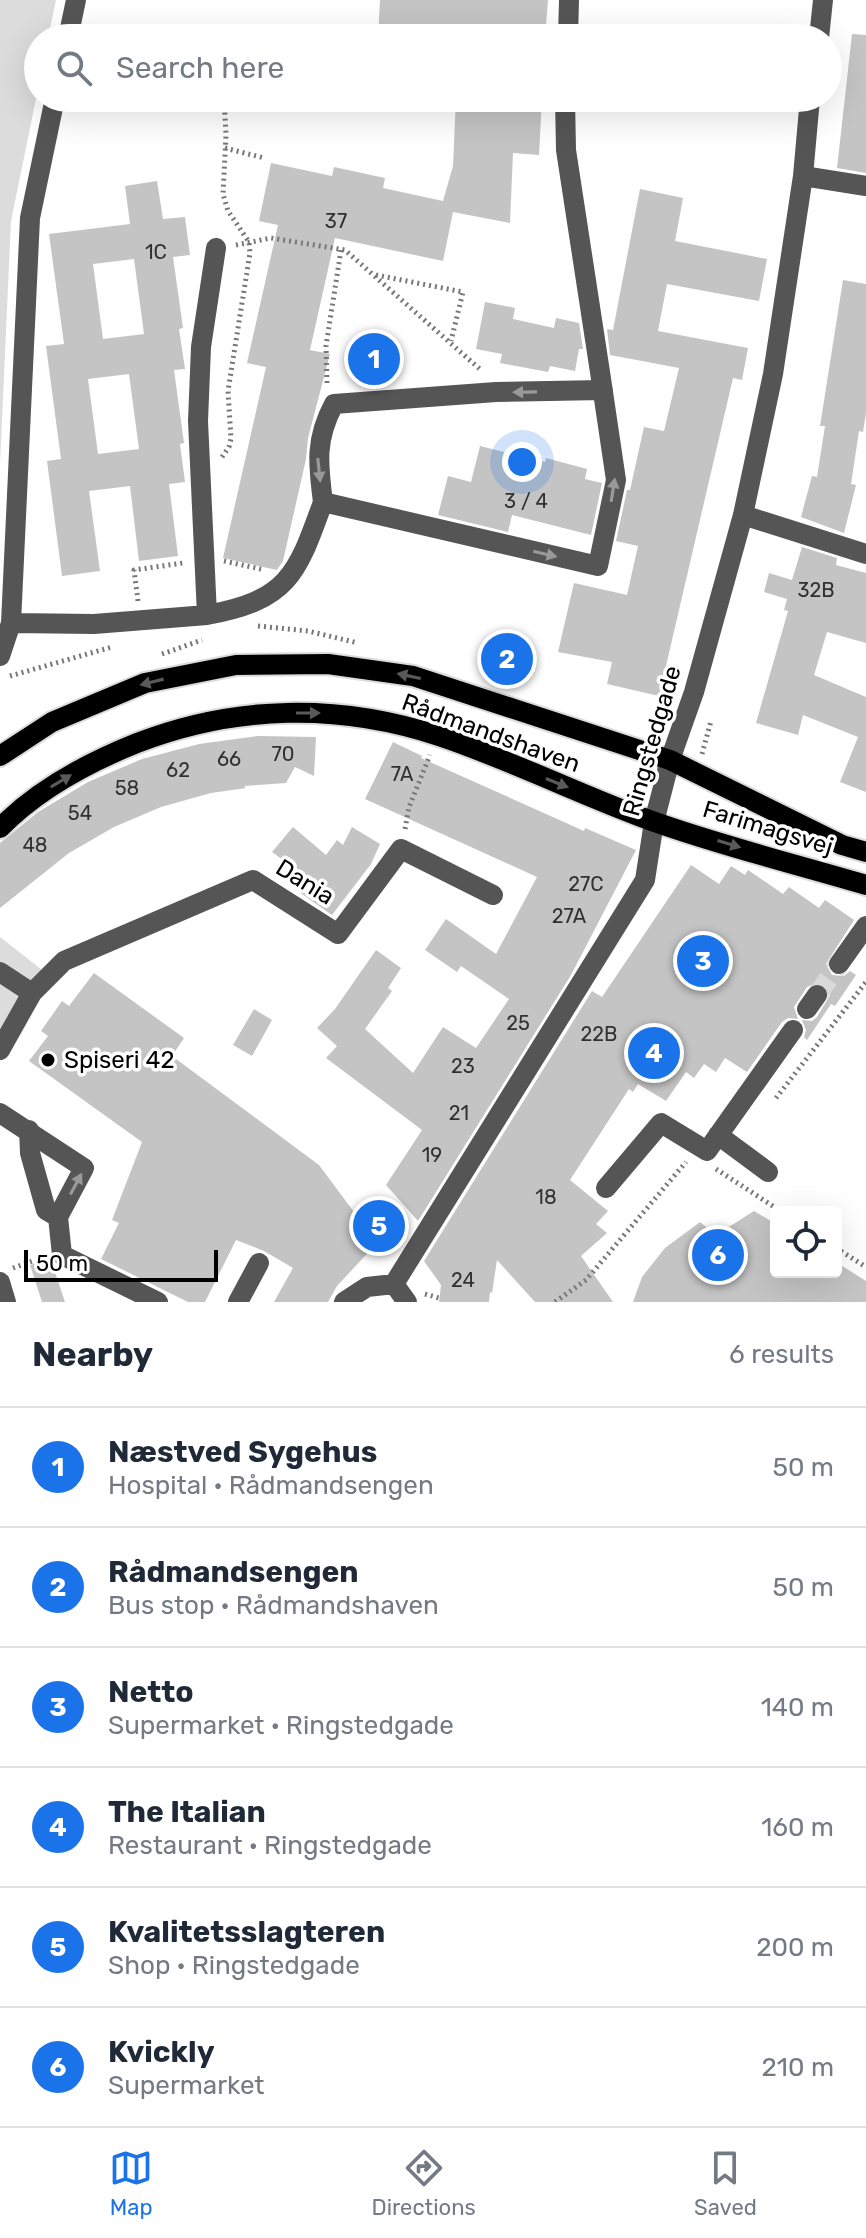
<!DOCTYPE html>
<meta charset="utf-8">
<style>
body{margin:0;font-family:Rubik,sans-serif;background:#f6f6f7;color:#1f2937}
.controls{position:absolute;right:24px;bottom:24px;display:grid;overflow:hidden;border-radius:8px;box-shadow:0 8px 32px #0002}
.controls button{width:72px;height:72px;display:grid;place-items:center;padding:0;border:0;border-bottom:2px solid #e0e1e3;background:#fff;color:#1f2937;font:40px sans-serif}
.scale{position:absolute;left:24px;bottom:20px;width:194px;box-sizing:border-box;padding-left:8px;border:4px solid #000;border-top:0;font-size:22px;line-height:28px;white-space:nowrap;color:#000;-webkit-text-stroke:6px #fff;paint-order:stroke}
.you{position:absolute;left:522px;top:462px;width:28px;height:28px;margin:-20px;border:6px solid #fff;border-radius:50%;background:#1a73e8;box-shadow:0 0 0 12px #1a73e833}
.badge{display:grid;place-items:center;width:52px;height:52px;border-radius:50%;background:#1a73e8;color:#fff;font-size:26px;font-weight:700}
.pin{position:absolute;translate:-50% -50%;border:4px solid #fff;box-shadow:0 2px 8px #0006}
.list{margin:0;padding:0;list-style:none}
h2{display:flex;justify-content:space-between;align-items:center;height:104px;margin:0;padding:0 32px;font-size:34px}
h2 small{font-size:26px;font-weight:400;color:#747a83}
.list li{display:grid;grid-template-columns:52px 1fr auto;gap:24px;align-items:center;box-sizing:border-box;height:120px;padding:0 32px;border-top:2px solid #e0e1e3}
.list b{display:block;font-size:30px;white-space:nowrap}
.list p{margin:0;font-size:26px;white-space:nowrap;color:#747a83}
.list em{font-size:26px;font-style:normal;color:#747a83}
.icon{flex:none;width:44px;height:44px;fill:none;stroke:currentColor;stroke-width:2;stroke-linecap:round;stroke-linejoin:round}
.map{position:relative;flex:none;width:866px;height:1302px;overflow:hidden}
.search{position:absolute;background:#fff;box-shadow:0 8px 32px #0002;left:24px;right:24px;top:24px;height:88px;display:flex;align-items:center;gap:20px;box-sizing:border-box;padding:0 28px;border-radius:44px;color:#747a83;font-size:30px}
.sheet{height:824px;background:#fff}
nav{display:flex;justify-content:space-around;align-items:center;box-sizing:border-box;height:112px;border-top:2px solid #e0e1e3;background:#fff;font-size:22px;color:#747a83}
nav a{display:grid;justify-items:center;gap:4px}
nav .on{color:#1a73e8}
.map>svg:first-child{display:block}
.green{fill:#dcdcdc}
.building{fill:#c4c4c4;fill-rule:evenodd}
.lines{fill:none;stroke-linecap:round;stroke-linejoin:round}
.minor-tunnel{stroke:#d9d9d9;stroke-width:20;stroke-dasharray:20 10;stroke-linecap:butt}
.major-casing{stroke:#dbdbdb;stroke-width:24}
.path{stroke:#777;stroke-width:5;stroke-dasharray:2 4;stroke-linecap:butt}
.minor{stroke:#555;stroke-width:20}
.major{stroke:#000;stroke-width:20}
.oneway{fill:#999}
.oneway2{fill:#595959}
.poi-dot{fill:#000;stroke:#fff;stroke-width:3}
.labels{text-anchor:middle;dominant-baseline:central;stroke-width:7;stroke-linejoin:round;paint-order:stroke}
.number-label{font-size:20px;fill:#313131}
.street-label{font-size:24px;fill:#000;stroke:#fff}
.poi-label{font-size:24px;fill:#000;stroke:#fff;text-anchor:start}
</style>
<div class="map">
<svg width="866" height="1302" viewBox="0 0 866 1302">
<rect width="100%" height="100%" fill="#fff"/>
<path class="green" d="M 0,0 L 56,0 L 48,38 L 38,38 L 38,89 L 11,221 L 0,464 Z
M 0,937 L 46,973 L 0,1053 Z"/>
<path class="building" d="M 380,0 L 548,0 L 545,38 L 378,38 Z
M 852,34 L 866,35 L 866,173 L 837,168 Z
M 456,98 L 542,98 L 539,155 L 513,153 L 510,223 L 453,212 L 443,261 L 335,238 L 310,350 L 330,354 L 308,438 L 306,459 L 283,561 L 277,570 L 223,558 L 266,367 L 247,363 L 278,225 L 259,221 L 271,163 L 332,176 L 334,167 L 385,178 L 383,188 L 443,201 L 453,166 Z
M 157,181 L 163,219 L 185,217 L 190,255 L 173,257 L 183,328 L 179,329 L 185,369 L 174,370 L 184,443 L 180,444 L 185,482 L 169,484 L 178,556 L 139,561 L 130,486 L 89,491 L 100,571 L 62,576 L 47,461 L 61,459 L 46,346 L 64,344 L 49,234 L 130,224 L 125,186 ZM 134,259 L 144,334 L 103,339 L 93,264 ZM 129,374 L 139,449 L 98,454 L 88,379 Z
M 640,189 L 683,198 L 675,241 L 767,259 L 759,301 L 667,284 L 658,331 L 748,348 L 742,380 L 733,378 L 659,696 L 607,684 L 612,662 L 558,652 L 574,583 L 627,595 L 638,546 L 616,541 L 627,490 L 630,490 L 644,427 L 664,431 L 679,368 L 610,355 L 607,329 L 613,330 Z
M 843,280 L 866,284 L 866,413 L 863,432 L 859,431 L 851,484 L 856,485 L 844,533 L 801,517 L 812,476 L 817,477 L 825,426 L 820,426 Z
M 485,302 L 515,308 L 513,319 L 554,328 L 556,318 L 579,323 L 583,349 L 579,349 L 575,371 L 550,366 L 548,372 L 500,363 L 502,354 L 476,349 Z
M 480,446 L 545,462 L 546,458 L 587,469 L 585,479 L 602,483 L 591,535 L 512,515 L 508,532 L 438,515 L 448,476 L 471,482 Z
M 802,547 L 837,558 L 836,565 L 866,573 L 866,643 L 827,632 L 814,675 L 866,697 L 866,792 L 840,782 L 858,737 L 803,715 L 798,735 L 756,723 L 788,611 L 784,610 L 787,599 L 764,592 L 769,573 L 792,580 Z
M 257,736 L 316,737 L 314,776 L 295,767 L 286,783 L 244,786 L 246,788 L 211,793 L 161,807 L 114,827 L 69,853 L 0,908 L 0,843 L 38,812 L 88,782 L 142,759 L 199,744 Z
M 393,742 L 422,756 L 421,758 L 584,831 L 585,828 L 636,850 L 571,975 L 418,1221 L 386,1185 L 422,1130 L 326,1058 L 337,1046 L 317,1028 L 335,1009 L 376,950 L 401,968 L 388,988 L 392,991 L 365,1029 L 413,1073 L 443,1027 L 476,1048 L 509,999 L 461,966 L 457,972 L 425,950 L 446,919 L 496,954 L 537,877 L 365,799 Z
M 293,827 L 326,855 L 337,840 L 343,845 L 352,827 L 380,844 L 371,864 L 332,915 L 299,892 L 308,878 L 272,852 Z
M 691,865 L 719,884 L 731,866 L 745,875 L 748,870 L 783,894 L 789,887 L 819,908 L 825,900 L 854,920 L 826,964 L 832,975 L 844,976 L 850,971 L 856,975 L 835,1006 L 831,1004 L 807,1040 L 804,1037 L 806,1030 L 802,1020 L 812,1021 L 817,1017 L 830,995 L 828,989 L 819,982 L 807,987 L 794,1007 L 798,1019 L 788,1018 L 782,1022 L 747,1072 L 725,1058 L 716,1072 L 704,1064 L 694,1078 L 686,1072 L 666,1101 L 638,1084 L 633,1092 L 629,1089 L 570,1180 L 608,1211 L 596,1224 L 607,1233 L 581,1256 L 613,1302 L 535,1302 L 497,1260 L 492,1293 L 490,1292 L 489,1302 L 439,1302 L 441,1285 L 424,1261 L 592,991 L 602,997 Z
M 94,973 L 184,1038 L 172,1056 L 319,1165 L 377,1243 L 337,1286 L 328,1302 L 274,1302 L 293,1268 L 264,1251 L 236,1240 L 205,1302 L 188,1302 L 101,1259 L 119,1223 L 112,1220 L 142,1142 L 29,1061 L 48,1036 L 41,1031 L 62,1001 L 69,1006 Z
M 254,1009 L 272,1020 L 252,1056 L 233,1045 Z
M 754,1211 L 776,1224 L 776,1272 L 836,1272 L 836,1262 L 866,1281 L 866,1302 L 633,1302 L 642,1277 L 665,1248 L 700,1222 L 716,1235 Z
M 50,1259 L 52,1263 L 65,1302 L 42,1302 L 30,1265 Z"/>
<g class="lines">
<path class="minor-tunnel" d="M 817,995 L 839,964"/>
<g class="major-casing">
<path id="major" d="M 0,756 L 52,722 L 145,683 L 236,665 L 328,664 L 413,676 L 670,760 L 842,845 L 866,852
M 0,828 C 38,789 87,763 137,743 C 235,705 339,703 439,736 C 511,760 580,795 652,821 C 722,846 795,864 866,885"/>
</g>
<path class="path" d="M 225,148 L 264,158
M 236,245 L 271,238 L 345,250 L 482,371
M 376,275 L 463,292 L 451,341
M 327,383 L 326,346 L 341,250
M 222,457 L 229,447 L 231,439 L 228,391 L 250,253 L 249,242 L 228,211 L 223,194 L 226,135 L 224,98
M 224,561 L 265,570
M 138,601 L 134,570 L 183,563
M 258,626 L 308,631 L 358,643
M 162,654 L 202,640
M 10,676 L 112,647
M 702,754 L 711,721
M 405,829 L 409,807 L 430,755
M 776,1098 L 866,982
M 716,1169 L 782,1212
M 836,1248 L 866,1267
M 13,1268 L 41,1258
M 425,1294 L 439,1298
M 555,1302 L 586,1280 L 686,1162"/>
<path class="minor" d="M 68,38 L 76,0
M 568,38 L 569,0
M 819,38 L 823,0
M 565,98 L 566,150 L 600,372 L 616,480 L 598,566 L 323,502 C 318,464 315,439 334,404 L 496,392 L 603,390
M 803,176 L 866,186
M 743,515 L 866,554
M 207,615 C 289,600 297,574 323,502
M 11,623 L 94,624 L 207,615 L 198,421 L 201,347 L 216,248
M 0,656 L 11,623 L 30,218 L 55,98
M 839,964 L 866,926
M 0,972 L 32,993
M 807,1009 L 817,995
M 0,1050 L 32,993 L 64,961 L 253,880 L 338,934 L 401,849 L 493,895
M 0,1113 L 84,1168 L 58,1217 L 46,1210 L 30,1153 L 29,1130
M 718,1135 L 768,1172
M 606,1188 L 661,1123 L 707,1151 L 793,1030
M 58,1217 L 62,1255 L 158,1302
M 0,1282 L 6,1302
M 394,1284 L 407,1302
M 238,1302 L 259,1263
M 344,1302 L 367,1287 L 394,1284 L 645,880 L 654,822 L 670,760 L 694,692 L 743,515 L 773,374 L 803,176 L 810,98"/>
<use href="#major" class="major"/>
</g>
<defs><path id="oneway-solid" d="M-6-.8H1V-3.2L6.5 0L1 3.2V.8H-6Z" transform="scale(2)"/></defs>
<g class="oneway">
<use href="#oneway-solid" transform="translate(525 392) rotate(179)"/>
<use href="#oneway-solid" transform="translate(319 470) rotate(84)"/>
<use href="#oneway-solid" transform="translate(613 490) rotate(-81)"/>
<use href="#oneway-solid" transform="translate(545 554) rotate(13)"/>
<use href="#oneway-solid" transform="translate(76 1184) rotate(-62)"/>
</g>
<g class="oneway2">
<use href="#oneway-solid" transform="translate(409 676) rotate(-168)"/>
<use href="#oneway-solid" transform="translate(152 682) rotate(166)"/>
<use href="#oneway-solid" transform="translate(308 713)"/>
<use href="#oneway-solid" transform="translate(61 781) rotate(-31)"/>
<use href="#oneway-solid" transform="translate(557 783) rotate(22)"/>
<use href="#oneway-solid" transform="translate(729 844) rotate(17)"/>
</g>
<circle class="poi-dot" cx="48" cy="1060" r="8"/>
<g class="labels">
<g class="number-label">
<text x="336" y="221">37</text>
<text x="156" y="252">1C</text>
<text x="526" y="501">3 / 4</text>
<text x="816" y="590">32B</text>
<text x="283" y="754">70</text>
<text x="229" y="759">66</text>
<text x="178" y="770">62</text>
<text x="402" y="774">7A</text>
<text x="127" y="788">58</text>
<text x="80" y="813">54</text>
<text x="35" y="845">48</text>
<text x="586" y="884">27C</text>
<text x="569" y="916">27A</text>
<text x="518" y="1023">25</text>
<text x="599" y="1034">22B</text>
<text x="463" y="1066">23</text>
<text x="459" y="1113">21</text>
<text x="432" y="1155">19</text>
<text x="546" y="1197">18</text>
<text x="463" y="1280">24</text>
</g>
<g class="street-label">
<text transform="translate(491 733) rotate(20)">Rådmandshaven</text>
<text transform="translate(652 741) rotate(-74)">Ringstedgade</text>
<text transform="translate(768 828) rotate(17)">Farimagsvej</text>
<text transform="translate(305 882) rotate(32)">Dania</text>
</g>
<g class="poi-label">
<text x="64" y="1060">Spiseri 42</text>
</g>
</g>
</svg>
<div class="controls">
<button><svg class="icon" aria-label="locate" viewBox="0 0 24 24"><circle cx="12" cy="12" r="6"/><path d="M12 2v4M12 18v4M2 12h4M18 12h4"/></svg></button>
</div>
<div class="scale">50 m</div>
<div class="you"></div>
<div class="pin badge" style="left:374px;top:359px">1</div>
<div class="pin badge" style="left:507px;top:659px">2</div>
<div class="pin badge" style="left:703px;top:961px">3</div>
<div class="pin badge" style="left:654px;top:1053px">4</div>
<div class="pin badge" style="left:379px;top:1226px">5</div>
<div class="pin badge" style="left:718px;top:1255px">6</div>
<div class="search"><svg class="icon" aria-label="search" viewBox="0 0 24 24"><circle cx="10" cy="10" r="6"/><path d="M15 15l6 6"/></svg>Search here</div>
</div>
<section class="sheet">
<h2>Nearby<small>6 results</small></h2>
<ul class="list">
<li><span class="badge">1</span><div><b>Næstved Sygehus</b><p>Hospital · Rådmandsengen</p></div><em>50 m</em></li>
<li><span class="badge">2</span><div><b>Rådmandsengen</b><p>Bus stop · Rådmandshaven</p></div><em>50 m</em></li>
<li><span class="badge">3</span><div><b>Netto</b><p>Supermarket · Ringstedgade</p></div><em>140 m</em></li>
<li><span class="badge">4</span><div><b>The Italian</b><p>Restaurant · Ringstedgade</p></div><em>160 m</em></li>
<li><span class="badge">5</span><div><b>Kvalitetsslagteren</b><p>Shop · Ringstedgade</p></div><em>200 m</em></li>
<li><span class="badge">6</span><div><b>Kvickly</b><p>Supermarket</p></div><em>210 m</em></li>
</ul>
</section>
<nav>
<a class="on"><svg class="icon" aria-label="map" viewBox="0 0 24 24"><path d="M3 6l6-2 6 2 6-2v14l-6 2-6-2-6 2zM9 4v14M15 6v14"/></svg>Map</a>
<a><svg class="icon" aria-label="directions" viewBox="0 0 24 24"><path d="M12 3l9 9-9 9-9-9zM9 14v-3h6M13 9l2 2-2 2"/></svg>Directions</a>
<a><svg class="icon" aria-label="saved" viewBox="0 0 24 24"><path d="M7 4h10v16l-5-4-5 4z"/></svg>Saved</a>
</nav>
